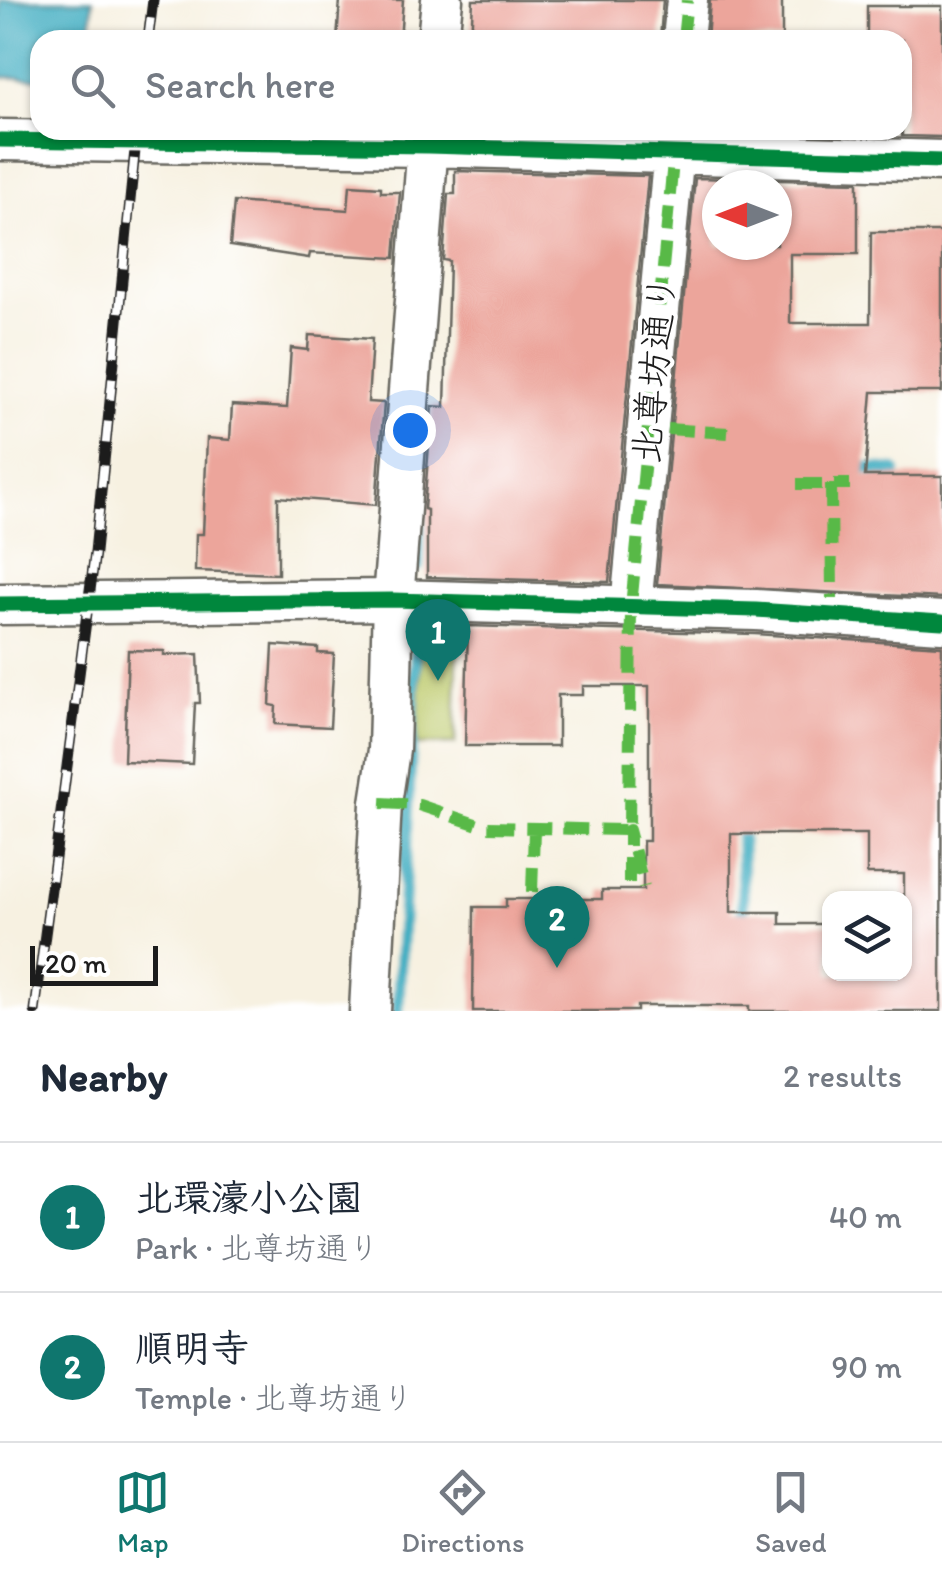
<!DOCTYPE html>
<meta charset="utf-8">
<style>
body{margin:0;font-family:Itim,"Klee One",sans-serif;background:#f2f2f3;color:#1f2937}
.controls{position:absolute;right:30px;bottom:30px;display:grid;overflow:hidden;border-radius:20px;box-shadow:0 2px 8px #0004}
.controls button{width:90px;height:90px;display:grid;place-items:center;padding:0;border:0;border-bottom:2px solid #e0e1e3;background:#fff;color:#1f2937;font:50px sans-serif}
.compass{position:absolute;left:702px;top:170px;width:90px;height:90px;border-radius:50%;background:#fff;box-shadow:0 2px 8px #0004;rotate:270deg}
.scale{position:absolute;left:30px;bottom:25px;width:128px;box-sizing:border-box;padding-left:10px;border:5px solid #1c1c1c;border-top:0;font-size:28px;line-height:35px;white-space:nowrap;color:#1c1c1c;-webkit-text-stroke:8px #fff;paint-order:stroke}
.you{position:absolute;left:410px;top:430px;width:35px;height:35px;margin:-25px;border:8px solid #fff;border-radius:50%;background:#1a73e8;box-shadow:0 0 0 15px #1a73e833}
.badge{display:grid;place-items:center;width:65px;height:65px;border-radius:50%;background:#0f766e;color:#fff;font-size:32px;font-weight:700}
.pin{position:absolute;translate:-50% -82px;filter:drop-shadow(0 2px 5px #0008)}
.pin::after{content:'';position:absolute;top:52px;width:35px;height:30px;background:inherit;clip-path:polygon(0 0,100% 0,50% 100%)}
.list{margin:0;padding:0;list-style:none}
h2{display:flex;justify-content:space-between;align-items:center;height:130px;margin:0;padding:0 40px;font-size:42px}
h2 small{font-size:32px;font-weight:400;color:#747a83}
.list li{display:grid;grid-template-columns:65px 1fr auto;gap:30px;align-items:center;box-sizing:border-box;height:150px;padding:0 40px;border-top:2px solid #e0e1e3}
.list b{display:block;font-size:38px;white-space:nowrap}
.list p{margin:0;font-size:32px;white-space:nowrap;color:#747a83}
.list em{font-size:32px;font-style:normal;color:#747a83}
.icon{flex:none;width:55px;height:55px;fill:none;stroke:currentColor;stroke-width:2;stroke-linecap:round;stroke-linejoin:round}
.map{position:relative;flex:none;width:942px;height:1011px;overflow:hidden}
.search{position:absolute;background:#fff;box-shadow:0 2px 8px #0004;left:30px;right:30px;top:30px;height:110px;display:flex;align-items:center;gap:25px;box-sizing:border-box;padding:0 35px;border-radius:30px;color:#747a83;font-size:38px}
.sheet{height:430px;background:#fff}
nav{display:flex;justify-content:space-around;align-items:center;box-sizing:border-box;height:140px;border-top:2px solid #e0e1e3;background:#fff;font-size:28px;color:#747a83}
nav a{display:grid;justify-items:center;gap:5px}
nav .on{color:#0f766e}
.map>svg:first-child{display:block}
.green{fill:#bdca6c;stroke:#6c7344;stroke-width:2.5}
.water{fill:#44afc2;stroke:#30666f;stroke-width:2.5}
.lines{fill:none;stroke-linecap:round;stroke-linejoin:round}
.stream{stroke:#44afc2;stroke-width:12}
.building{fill:#eca59b;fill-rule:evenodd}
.minor-casing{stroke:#696761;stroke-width:45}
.minor{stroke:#fff;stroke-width:40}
.rail-casing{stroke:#1c1c1c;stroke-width:11}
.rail{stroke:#fff;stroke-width:8;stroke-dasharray:22;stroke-linecap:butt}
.quiet{stroke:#58b947;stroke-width:12;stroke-dasharray:25 12;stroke-linecap:butt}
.cycleway-casing{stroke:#fff;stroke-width:21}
.cycleway{stroke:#00873e;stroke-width:15}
.labels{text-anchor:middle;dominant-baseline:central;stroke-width:8;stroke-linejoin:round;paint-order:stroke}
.street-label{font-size:38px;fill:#1c1c1c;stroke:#fff}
</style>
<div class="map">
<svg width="942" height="1011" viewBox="0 0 942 1011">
<rect width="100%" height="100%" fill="#fff"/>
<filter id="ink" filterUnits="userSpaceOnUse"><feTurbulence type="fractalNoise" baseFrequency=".01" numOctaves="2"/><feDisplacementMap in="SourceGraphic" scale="20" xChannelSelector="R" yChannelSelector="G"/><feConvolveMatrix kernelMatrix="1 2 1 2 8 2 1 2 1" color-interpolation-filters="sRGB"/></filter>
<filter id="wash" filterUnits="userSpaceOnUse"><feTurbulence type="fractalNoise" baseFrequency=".0048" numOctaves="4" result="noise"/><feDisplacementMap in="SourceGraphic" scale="40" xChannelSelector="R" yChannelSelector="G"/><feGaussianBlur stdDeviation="2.25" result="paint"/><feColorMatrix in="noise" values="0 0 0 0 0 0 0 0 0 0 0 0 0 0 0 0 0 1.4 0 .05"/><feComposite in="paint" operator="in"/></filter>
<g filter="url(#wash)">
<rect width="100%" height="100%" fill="#f7f1e1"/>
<path class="green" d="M 423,619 L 458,619 L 455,744 L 417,745 Z"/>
<path class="water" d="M 0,0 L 93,0 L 90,40 L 40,40 L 40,79 L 0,77 Z"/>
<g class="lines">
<path class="stream" d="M 849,467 L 895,471 L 894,489
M 418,566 L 420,503
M 741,818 L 743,928
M 398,1011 L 417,623"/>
</g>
<g id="blocks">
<path class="building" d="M 340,0 L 403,0 L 400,40 L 337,40 Z
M 473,0 L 663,0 L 660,40 L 471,40 Z
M 710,0 L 782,0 L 782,40 L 707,40 Z
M 867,6 L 942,6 L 942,137 L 902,136 L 902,40 L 867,40 Z
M 699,130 L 858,130 L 858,135 Z
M 455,171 L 648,176 L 609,582 L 427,577 L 427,510 L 424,509 L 432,406 L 445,407 L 449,261 L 443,260 L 448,194 L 455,194 Z
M 695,178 L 858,182 L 858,254 L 790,254 L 790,323 L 870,323 L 871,232 L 942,232 L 942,392 L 872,392 L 865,476 L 942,476 L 942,598 L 657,584 ZM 717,185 L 777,185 L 777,245 L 717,245 Z
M 350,185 L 381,187 L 381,192 L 400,192 L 395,258 L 310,253 L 309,258 L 230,246 L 234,202 L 348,210 Z
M 309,335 L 372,339 L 368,402 L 384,403 L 376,505 L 278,497 L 278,574 L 195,571 L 196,534 L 203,534 L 207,438 L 230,440 L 232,405 L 287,408 L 291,348 L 308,350 Z
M 468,626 L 755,634 L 942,646 L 941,1011 L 749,1011 L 749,1006 L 637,1006 L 637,1011 L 473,1011 L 474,907 L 506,907 L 506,899 L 602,899 L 602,890 L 643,890 L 643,841 L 649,841 L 649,686 L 583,686 L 583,695 L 558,695 L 558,746 L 465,746 ZM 731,834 L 867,834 L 867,874 L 904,874 L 904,974 L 830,974 L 830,924 L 780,924 L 780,912 L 731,912 Z
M 273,645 L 318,648 L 318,653 L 334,654 L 330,727 L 275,724 L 276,706 L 270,705 Z
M 128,650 L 164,651 L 164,655 L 198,654 L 200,703 L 195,703 L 192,764 L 124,761 Z"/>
</g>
</g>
<g filter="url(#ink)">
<use href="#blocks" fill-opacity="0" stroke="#696761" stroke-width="2.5"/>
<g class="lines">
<g class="minor-casing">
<path id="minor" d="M 438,40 L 442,0
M 683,40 L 687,0
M 0,140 L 428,146 L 942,161
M 0,604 L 393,600 L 756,610 L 942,622
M 631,607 L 676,130
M 370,1011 L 381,803 L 389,750 L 393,600 L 429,130"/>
</g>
<use href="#minor" class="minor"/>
<g class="rail-casing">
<path id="rail" d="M 148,40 L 153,0
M 35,1011 L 95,552 L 137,130"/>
</g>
<use href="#rail" class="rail"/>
<path class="quiet" d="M 683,40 L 687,0
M 668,429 L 728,433
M 797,484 L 850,484
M 831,484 L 832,599
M 381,803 L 419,805 L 484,827 L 629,830 L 631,607 L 676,130
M 629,883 L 629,830 L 644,887
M 532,892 L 534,830"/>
<g class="cycleway-casing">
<path id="cycleway" d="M 0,140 L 428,146 L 942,161
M 0,604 L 393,600 L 756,610 L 942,622"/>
</g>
<use href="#cycleway" class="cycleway"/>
</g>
</g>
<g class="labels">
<g class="street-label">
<text transform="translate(654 369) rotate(-85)">北尊坊通り</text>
</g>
</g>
</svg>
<div class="controls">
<button><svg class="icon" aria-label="layers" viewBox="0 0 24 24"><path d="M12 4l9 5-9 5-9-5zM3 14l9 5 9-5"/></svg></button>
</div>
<svg class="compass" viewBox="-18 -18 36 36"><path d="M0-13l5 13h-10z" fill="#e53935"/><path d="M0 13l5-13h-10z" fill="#747a83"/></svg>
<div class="scale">20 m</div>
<div class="you"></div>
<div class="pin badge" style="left:438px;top:681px">1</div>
<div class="pin badge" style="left:557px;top:968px">2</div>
<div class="search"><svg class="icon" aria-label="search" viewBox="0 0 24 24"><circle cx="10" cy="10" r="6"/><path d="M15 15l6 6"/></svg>Search here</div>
</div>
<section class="sheet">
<h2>Nearby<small>2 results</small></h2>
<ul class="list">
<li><span class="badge">1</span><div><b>北環濠小公園</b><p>Park · 北尊坊通り</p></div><em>40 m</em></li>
<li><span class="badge">2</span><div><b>順明寺</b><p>Temple · 北尊坊通り</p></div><em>90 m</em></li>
</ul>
</section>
<nav>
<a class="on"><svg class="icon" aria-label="map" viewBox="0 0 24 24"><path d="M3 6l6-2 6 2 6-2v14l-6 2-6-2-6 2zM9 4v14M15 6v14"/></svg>Map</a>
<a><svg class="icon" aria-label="directions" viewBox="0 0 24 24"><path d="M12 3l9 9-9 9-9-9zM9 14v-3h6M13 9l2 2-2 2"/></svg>Directions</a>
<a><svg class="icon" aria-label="saved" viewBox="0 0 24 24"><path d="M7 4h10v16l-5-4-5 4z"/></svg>Saved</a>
</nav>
